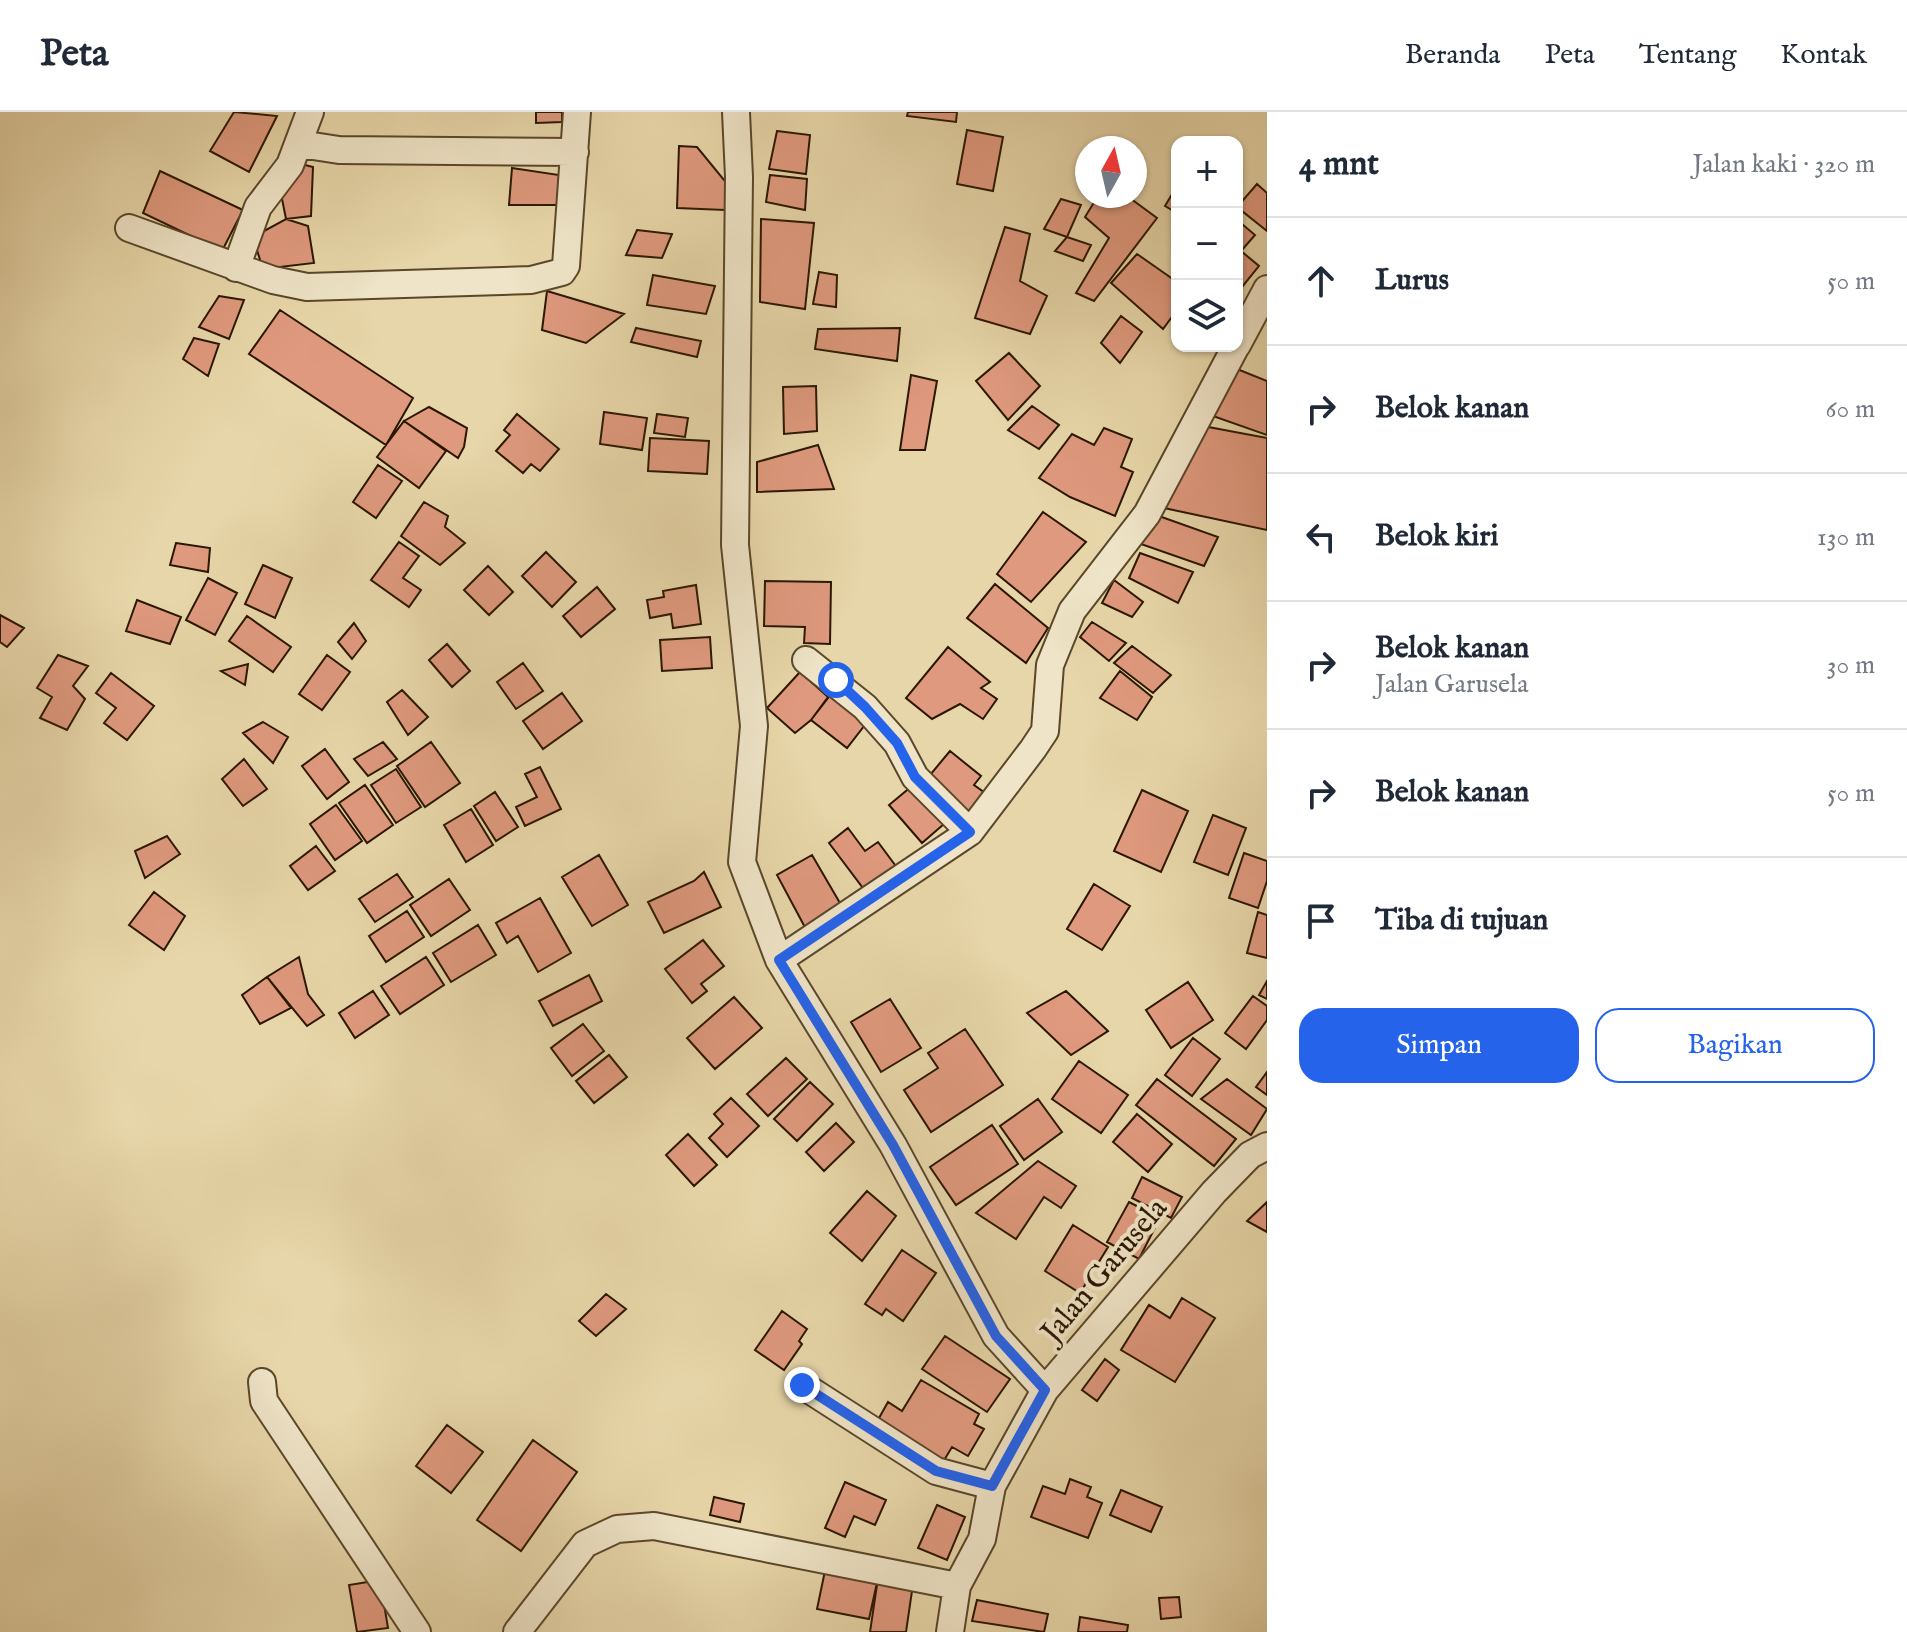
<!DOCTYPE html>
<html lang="id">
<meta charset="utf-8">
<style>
body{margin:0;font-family:"IM FELL English",serif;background:#f2f2f3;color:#1f2937}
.controls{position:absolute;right:24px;top:24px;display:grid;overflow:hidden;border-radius:16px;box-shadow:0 2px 6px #0004}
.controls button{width:72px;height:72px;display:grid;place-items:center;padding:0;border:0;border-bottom:2px solid #e0e1e3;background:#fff;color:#1f2937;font:40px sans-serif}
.compass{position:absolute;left:1075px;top:24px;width:72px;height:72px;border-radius:50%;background:#fff;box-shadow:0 2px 6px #0004;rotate:8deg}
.stop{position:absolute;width:24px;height:24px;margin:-18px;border:6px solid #2563eb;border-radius:50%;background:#fff}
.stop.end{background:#2563eb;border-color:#fff;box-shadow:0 2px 8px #0008}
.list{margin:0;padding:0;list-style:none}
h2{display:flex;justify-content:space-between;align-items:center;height:104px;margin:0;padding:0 32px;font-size:34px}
h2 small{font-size:26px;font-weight:400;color:#747a83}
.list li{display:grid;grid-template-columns:52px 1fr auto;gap:24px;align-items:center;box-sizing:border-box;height:128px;padding:0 32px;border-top:2px solid #e0e1e3}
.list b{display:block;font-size:30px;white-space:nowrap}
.list p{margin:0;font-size:26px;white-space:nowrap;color:#747a83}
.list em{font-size:26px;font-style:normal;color:#747a83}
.actions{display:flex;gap:16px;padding:24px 32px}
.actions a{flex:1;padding:18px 0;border:2px solid #2563eb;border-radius:24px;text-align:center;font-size:28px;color:#2563eb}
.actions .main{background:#2563eb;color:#fff}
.icon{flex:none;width:44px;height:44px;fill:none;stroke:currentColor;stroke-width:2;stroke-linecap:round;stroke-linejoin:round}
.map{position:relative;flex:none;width:1267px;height:1520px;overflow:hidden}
header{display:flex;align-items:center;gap:48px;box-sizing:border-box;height:112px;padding:0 40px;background:#fff;border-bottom:2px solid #e0e1e3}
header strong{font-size:38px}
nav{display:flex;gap:44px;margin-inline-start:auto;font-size:28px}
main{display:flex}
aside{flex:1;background:#fff}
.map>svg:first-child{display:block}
.building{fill:#df997e;stroke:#2b1700;stroke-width:2}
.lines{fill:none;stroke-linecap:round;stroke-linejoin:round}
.minor-casing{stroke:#5a472a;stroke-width:30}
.minor{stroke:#efe4c7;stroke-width:26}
.route{stroke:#2563eb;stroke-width:10}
.labels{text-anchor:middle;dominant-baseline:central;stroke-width:8;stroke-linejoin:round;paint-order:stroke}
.street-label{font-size:30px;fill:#2b1700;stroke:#efe4c7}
</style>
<header>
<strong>Peta</strong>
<nav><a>Beranda</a><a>Peta</a><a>Tentang</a><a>Kontak</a></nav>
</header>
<main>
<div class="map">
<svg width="1267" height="1520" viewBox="0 0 1267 1520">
<rect width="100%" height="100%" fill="#e7d6a9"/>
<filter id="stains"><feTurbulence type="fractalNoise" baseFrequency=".0025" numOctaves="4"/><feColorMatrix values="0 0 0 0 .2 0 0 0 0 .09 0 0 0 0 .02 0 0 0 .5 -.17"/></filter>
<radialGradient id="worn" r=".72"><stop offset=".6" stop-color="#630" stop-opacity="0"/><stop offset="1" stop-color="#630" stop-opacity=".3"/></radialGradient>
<path class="building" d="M 234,0 L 277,4 L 249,60 L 210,39 Z
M 536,0 L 562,0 L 562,10 L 536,11 Z
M 908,0 L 957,0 L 956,10 L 907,4 Z
M 967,18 L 1003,25 L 993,79 L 957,72 Z
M 777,19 L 810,23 L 806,62 L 769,57 Z
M 679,34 L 697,35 L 729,74 L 725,98 L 677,96 Z
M 301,52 L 313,55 L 311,104 L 286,107 L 281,82 Z
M 512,56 L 559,63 L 557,93 L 509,93 Z
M 160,59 L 243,98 L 222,139 L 143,101 Z
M 770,63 L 807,67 L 805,98 L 766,90 Z
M 1257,72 L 1267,81 L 1267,119 L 1237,95 Z
M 1177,74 L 1177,101 L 1165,94 Z
M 1098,84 L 1127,84 L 1157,106 L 1094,189 L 1076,181 L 1109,126 L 1085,105 Z
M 1061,87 L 1081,93 L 1067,125 L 1044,117 Z
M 286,107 L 308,114 L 314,151 L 263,157 L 255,132 L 264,119 Z
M 761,107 L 814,111 L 805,197 L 760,190 Z
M 1242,112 L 1255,123 L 1241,139 L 1259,154 L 1242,175 L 1237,171 L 1237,118 Z
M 1005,115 L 1030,122 L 1020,169 L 1047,184 L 1030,222 L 975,206 Z
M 637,118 L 672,122 L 662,146 L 626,143 Z
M 1067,125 L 1091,133 L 1083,149 L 1055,139 Z
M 1137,142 L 1177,170 L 1177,198 L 1163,217 L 1111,171 Z
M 819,160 L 837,163 L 836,195 L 813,192 Z
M 653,163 L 715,174 L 706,202 L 647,193 Z
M 547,179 L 624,202 L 586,231 L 542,218 Z
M 219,184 L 244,188 L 229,227 L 199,215 Z
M 280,198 L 413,286 L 386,333 L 249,242 Z
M 1121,204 L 1142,220 L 1120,251 L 1101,231 Z
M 636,216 L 701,229 L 697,245 L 631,230 Z
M 900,216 L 897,249 L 815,237 L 818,217 Z
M 194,226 L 219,232 L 208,264 L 183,247 Z
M 1009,241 L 1040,274 L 1008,308 L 976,269 Z
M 1237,257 L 1267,269 L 1267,323 L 1210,303 Z
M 911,263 L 937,269 L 925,338 L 900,338 Z
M 816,274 L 817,319 L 784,322 L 783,275 Z
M 1032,294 L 1059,313 L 1039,337 L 1008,318 Z
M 429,295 L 467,316 L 464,335 L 458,346 L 404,309 Z
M 604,300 L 647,306 L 642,338 L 600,332 Z
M 517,302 L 559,337 L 540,359 L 531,352 L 523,361 L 496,339 L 510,323 L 504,318 Z
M 657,302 L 688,306 L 685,325 L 654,321 Z
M 404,309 L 446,339 L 419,376 L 377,345 Z
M 1203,314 L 1267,326 L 1267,418 L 1164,396 Z
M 1104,316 L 1132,327 L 1121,355 L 1133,360 L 1115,404 L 1070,385 L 1039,366 L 1072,322 L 1094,333 Z
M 650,326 L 709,329 L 707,362 L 648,359 Z
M 818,333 L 834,377 L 757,380 L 757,350 Z
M 378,353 L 402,369 L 376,406 L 353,390 Z
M 424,390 L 448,404 L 445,415 L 465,431 L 440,453 L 401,424 Z
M 1043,400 L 1086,430 L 1031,490 L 997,462 Z
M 1156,403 L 1218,425 L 1204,454 L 1138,431 Z
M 399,430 L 419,444 L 403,466 L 421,478 L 409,495 L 371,468 Z
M 176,431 L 210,436 L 208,460 L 170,453 Z
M 546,440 L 576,470 L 552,495 L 522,464 Z
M 1140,441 L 1193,460 L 1178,491 L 1129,466 Z
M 263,453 L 292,466 L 275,506 L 245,492 Z
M 488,454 L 513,480 L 489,503 L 464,478 Z
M 208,466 L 237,481 L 215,523 L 186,508 Z
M 1114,468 L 1143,490 L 1132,505 L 1102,491 Z
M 765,469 L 831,470 L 830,532 L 804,531 L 805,515 L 764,514 Z
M 995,472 L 1048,516 L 1026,551 L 967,506 Z
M 696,473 L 701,512 L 673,516 L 671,502 L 650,506 L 647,488 L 664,485 L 663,479 Z
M 597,475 L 615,497 L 581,525 L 563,504 Z
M 137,488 L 181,505 L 170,532 L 126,519 Z
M 0,503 L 24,516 L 7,535 L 0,530 Z
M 247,504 L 291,535 L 273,560 L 229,529 Z
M 1092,510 L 1126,531 L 1109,549 L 1080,525 Z
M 354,511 L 366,529 L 352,547 L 338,530 Z
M 710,525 L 712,556 L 662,559 L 660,528 Z
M 447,532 L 470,559 L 452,575 L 429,548 Z
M 1132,534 L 1171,563 L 1153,581 L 1114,551 Z
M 948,535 L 990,570 L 981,576 L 997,587 L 983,607 L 960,592 L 932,607 L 906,586 Z
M 58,543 L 88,554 L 73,574 L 85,587 L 67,618 L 40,606 L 52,585 L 37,576 Z
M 327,543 L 350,560 L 322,598 L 299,582 Z
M 523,551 L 543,579 L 516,597 L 497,570 Z
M 248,552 L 245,573 L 221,559 Z
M 1120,559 L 1152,585 L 1137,608 L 1100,586 Z
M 800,560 L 828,585 L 811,608 L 795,621 L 767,596 Z
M 111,561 L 154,594 L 127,628 L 104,611 L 116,596 L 96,581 Z
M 402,578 L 428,605 L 408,623 L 387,590 Z
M 562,581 L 582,609 L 543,637 L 523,609 Z
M 832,581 L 868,609 L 847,636 L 811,608 Z
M 263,610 L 288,625 L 273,651 L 243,621 Z
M 383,630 L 397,647 L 368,664 L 354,647 Z
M 431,630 L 460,671 L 425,695 L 397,654 Z
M 325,637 L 349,670 L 327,687 L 302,654 Z
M 950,639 L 981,664 L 974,673 L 988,683 L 970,705 L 925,669 Z
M 244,647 L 267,677 L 243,694 L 222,667 Z
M 540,655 L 561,697 L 525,714 L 516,695 L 537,685 L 525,662 Z
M 396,657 L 421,695 L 396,711 L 371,673 Z
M 365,673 L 393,713 L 367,731 L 339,691 Z
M 912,674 L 944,712 L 922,731 L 889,693 Z
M 1142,678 L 1188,699 L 1161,760 L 1114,739 Z
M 495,680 L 518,715 L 496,729 L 474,694 Z
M 336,693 L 362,729 L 335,748 L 310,712 Z
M 471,697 L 493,733 L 466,750 L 444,713 Z
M 1213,703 L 1246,716 L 1228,763 L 1194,750 Z
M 848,716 L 865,739 L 878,730 L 898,757 L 866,780 L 829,731 Z
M 167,724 L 180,742 L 145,766 L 135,739 Z
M 316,734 L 335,759 L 308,778 L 290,754 Z
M 1244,741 L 1267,749 L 1267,769 L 1258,796 L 1229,786 Z
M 599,743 L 628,793 L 592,814 L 562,765 Z
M 812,743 L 844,798 L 807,819 L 777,763 Z
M 704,760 L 721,795 L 664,821 L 648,790 L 694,769 Z
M 397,762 L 413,785 L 375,810 L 359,787 Z
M 449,767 L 470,798 L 431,824 L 410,793 Z
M 1094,772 L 1130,794 L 1102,838 L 1067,817 Z
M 154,780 L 185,804 L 164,838 L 129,813 Z
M 540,786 L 571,841 L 538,860 L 518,824 L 507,831 L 496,811 Z
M 407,799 L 424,825 L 386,850 L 369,824 Z
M 1258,800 L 1267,803 L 1267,846 L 1247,841 Z
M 478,813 L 496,843 L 451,870 L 433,841 Z
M 703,828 L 724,854 L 701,872 L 707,879 L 692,891 L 665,857 Z
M 299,845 L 308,882 L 324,903 L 307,914 L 267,865 Z
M 426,845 L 444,873 L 400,902 L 381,874 Z
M 589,863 L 602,889 L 553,914 L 539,889 Z
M 267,865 L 291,896 L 260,912 L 242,883 Z
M 1267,869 L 1267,887 L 1259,883 Z
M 1188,870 L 1213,908 L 1171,936 L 1146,898 Z
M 373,879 L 389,903 L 355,926 L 339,901 Z
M 1066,879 L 1108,919 L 1071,943 L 1027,901 Z
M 1253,884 L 1267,894 L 1267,908 L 1246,937 L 1225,921 Z
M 734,885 L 762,916 L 715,957 L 687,926 Z
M 890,887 L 921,936 L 881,960 L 851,910 Z
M 583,912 L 604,939 L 572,964 L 551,936 Z
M 965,917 L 1003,973 L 931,1020 L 904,978 L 938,956 L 928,941 Z
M 1193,926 L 1220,947 L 1192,984 L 1165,963 Z
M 609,943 L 627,965 L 594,991 L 576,969 Z
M 786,946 L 807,967 L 768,1004 L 747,982 Z
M 1079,949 L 1128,983 L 1101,1021 L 1052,987 Z
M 1267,960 L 1267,983 L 1256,975 Z
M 1157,967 L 1236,1027 L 1214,1054 L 1136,993 Z
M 1227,967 L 1267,997 L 1251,1023 L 1201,987 Z
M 810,970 L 833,992 L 797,1029 L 774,1007 Z
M 731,986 L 759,1014 L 727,1045 L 709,1026 L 723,1012 L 714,1002 Z
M 1038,987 L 1062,1020 L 1024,1048 L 1000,1014 Z
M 1137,1002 L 1172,1032 L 1148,1060 L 1113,1030 Z
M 836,1011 L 854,1030 L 824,1059 L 806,1040 Z
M 992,1013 L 1018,1052 L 956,1093 L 930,1055 Z
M 688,1022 L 717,1053 L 694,1074 L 666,1043 Z
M 1038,1049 L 1076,1074 L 1061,1096 L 1044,1085 L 1016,1127 L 976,1101 Z
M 1142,1065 L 1182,1085 L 1171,1106 L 1132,1086 Z
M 867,1079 L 896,1104 L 862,1149 L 830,1121 Z
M 1129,1090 L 1160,1106 L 1139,1147 L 1107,1130 Z
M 1267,1090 L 1267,1120 L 1247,1109 Z
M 1073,1113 L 1108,1135 L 1080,1181 L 1045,1159 Z
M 902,1138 L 936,1161 L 903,1209 L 886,1197 L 882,1203 L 865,1192 Z
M 606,1182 L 626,1197 L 596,1224 L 579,1209 Z
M 1182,1186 L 1215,1206 L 1175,1270 L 1121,1238 L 1149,1193 L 1170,1206 Z
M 782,1199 L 807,1217 L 799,1229 L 802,1232 L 784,1258 L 755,1238 Z
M 945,1224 L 1010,1267 L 987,1300 L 922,1257 Z
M 1105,1247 L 1119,1258 L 1097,1289 L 1082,1278 Z
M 921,1268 L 979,1302 L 974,1312 L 984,1317 L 968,1344 L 952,1335 L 940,1355 L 874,1315 L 888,1290 L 902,1299 Z
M 447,1313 L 483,1340 L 451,1381 L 416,1354 Z
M 533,1328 L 577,1360 L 521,1439 L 477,1408 Z
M 1070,1367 L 1091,1375 L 1087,1385 L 1102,1391 L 1088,1426 L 1031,1405 L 1043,1374 L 1065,1382 Z
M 845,1370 L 886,1388 L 875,1413 L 854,1404 L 845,1425 L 825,1416 Z
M 1121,1378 L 1162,1395 L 1151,1420 L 1110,1403 Z
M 714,1385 L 744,1392 L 740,1410 L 710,1403 Z
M 937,1393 L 965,1405 L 947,1448 L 918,1436 Z
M 826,1454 L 878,1466 L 869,1507 L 817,1497 Z
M 878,1466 L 913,1472 L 906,1520 L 870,1520 Z
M 380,1468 L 388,1516 L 357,1520 L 349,1473 Z
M 1179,1485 L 1181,1505 L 1161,1507 L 1159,1486 Z
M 977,1488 L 1048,1502 L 1044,1520 L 972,1509 Z
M 1080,1505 L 1128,1513 L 1127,1520 L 1078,1520 Z"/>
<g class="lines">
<g class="minor-casing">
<path id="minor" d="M 736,0 L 739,65 L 735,433 L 754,614 L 742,750 L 779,848 L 893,1033 L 996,1224 L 1045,1278
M 300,32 L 339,38 L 575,40
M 129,116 L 273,168 L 307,175 L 531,168 L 562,160 L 566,154 L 577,0
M 236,156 L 258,95 L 290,53 L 310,0
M 1237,233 L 1267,177
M 806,548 L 865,595 L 897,631 L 915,665 L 970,720
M 779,848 L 970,720 L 1033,637 L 1045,619 L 1050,553 L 1072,499 L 1147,402 L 1236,234
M 262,1270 L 264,1289 L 417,1520
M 802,1273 L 936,1359 L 992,1374
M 517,1520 L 585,1432 L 617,1417 L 654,1414 L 957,1474
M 950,1520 L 957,1474 L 982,1427 L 992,1374 L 1045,1278 L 1214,1080 L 1250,1043 L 1267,1034"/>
</g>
<use href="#minor" class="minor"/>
</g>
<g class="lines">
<path class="route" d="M 802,1273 L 936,1359 L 992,1374 L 1045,1278 L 996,1224 L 893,1033 L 779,848 L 970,720 L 915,665 L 897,631 L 865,595 L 836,568"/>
</g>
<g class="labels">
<g class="street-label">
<text transform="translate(1105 1159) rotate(-50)">Jalan Garusela</text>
</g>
</g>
<rect width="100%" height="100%" filter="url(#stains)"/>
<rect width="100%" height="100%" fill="url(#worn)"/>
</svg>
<div class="controls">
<button>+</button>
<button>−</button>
<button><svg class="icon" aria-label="layers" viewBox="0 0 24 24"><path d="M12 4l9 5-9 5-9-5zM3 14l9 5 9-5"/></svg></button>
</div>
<svg class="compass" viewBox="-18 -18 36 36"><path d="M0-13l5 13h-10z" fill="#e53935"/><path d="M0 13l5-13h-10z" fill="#747a83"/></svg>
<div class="stop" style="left:836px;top:568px"></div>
<div class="stop end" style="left:802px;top:1273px"></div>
</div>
<aside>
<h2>4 mnt<small>Jalan kaki · 320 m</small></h2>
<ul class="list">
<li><svg class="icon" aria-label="ahead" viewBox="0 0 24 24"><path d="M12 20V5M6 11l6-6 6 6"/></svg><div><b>Lurus</b></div><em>50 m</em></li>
<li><svg class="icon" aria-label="right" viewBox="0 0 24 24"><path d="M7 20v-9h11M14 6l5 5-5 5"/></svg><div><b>Belok kanan</b></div><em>60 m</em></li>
<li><svg class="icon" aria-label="left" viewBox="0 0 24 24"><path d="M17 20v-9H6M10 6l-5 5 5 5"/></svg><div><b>Belok kiri</b></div><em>130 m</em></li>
<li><svg class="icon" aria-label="right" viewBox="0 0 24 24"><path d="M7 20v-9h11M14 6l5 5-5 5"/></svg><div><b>Belok kanan</b><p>Jalan Garusela</p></div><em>30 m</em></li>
<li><svg class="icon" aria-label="right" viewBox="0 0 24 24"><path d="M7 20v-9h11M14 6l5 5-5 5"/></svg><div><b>Belok kanan</b></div><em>50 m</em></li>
<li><svg class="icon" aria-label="arrive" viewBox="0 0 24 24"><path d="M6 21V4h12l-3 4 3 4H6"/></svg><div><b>Tiba di tujuan</b></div></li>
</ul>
<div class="actions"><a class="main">Simpan</a><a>Bagikan</a></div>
</aside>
</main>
